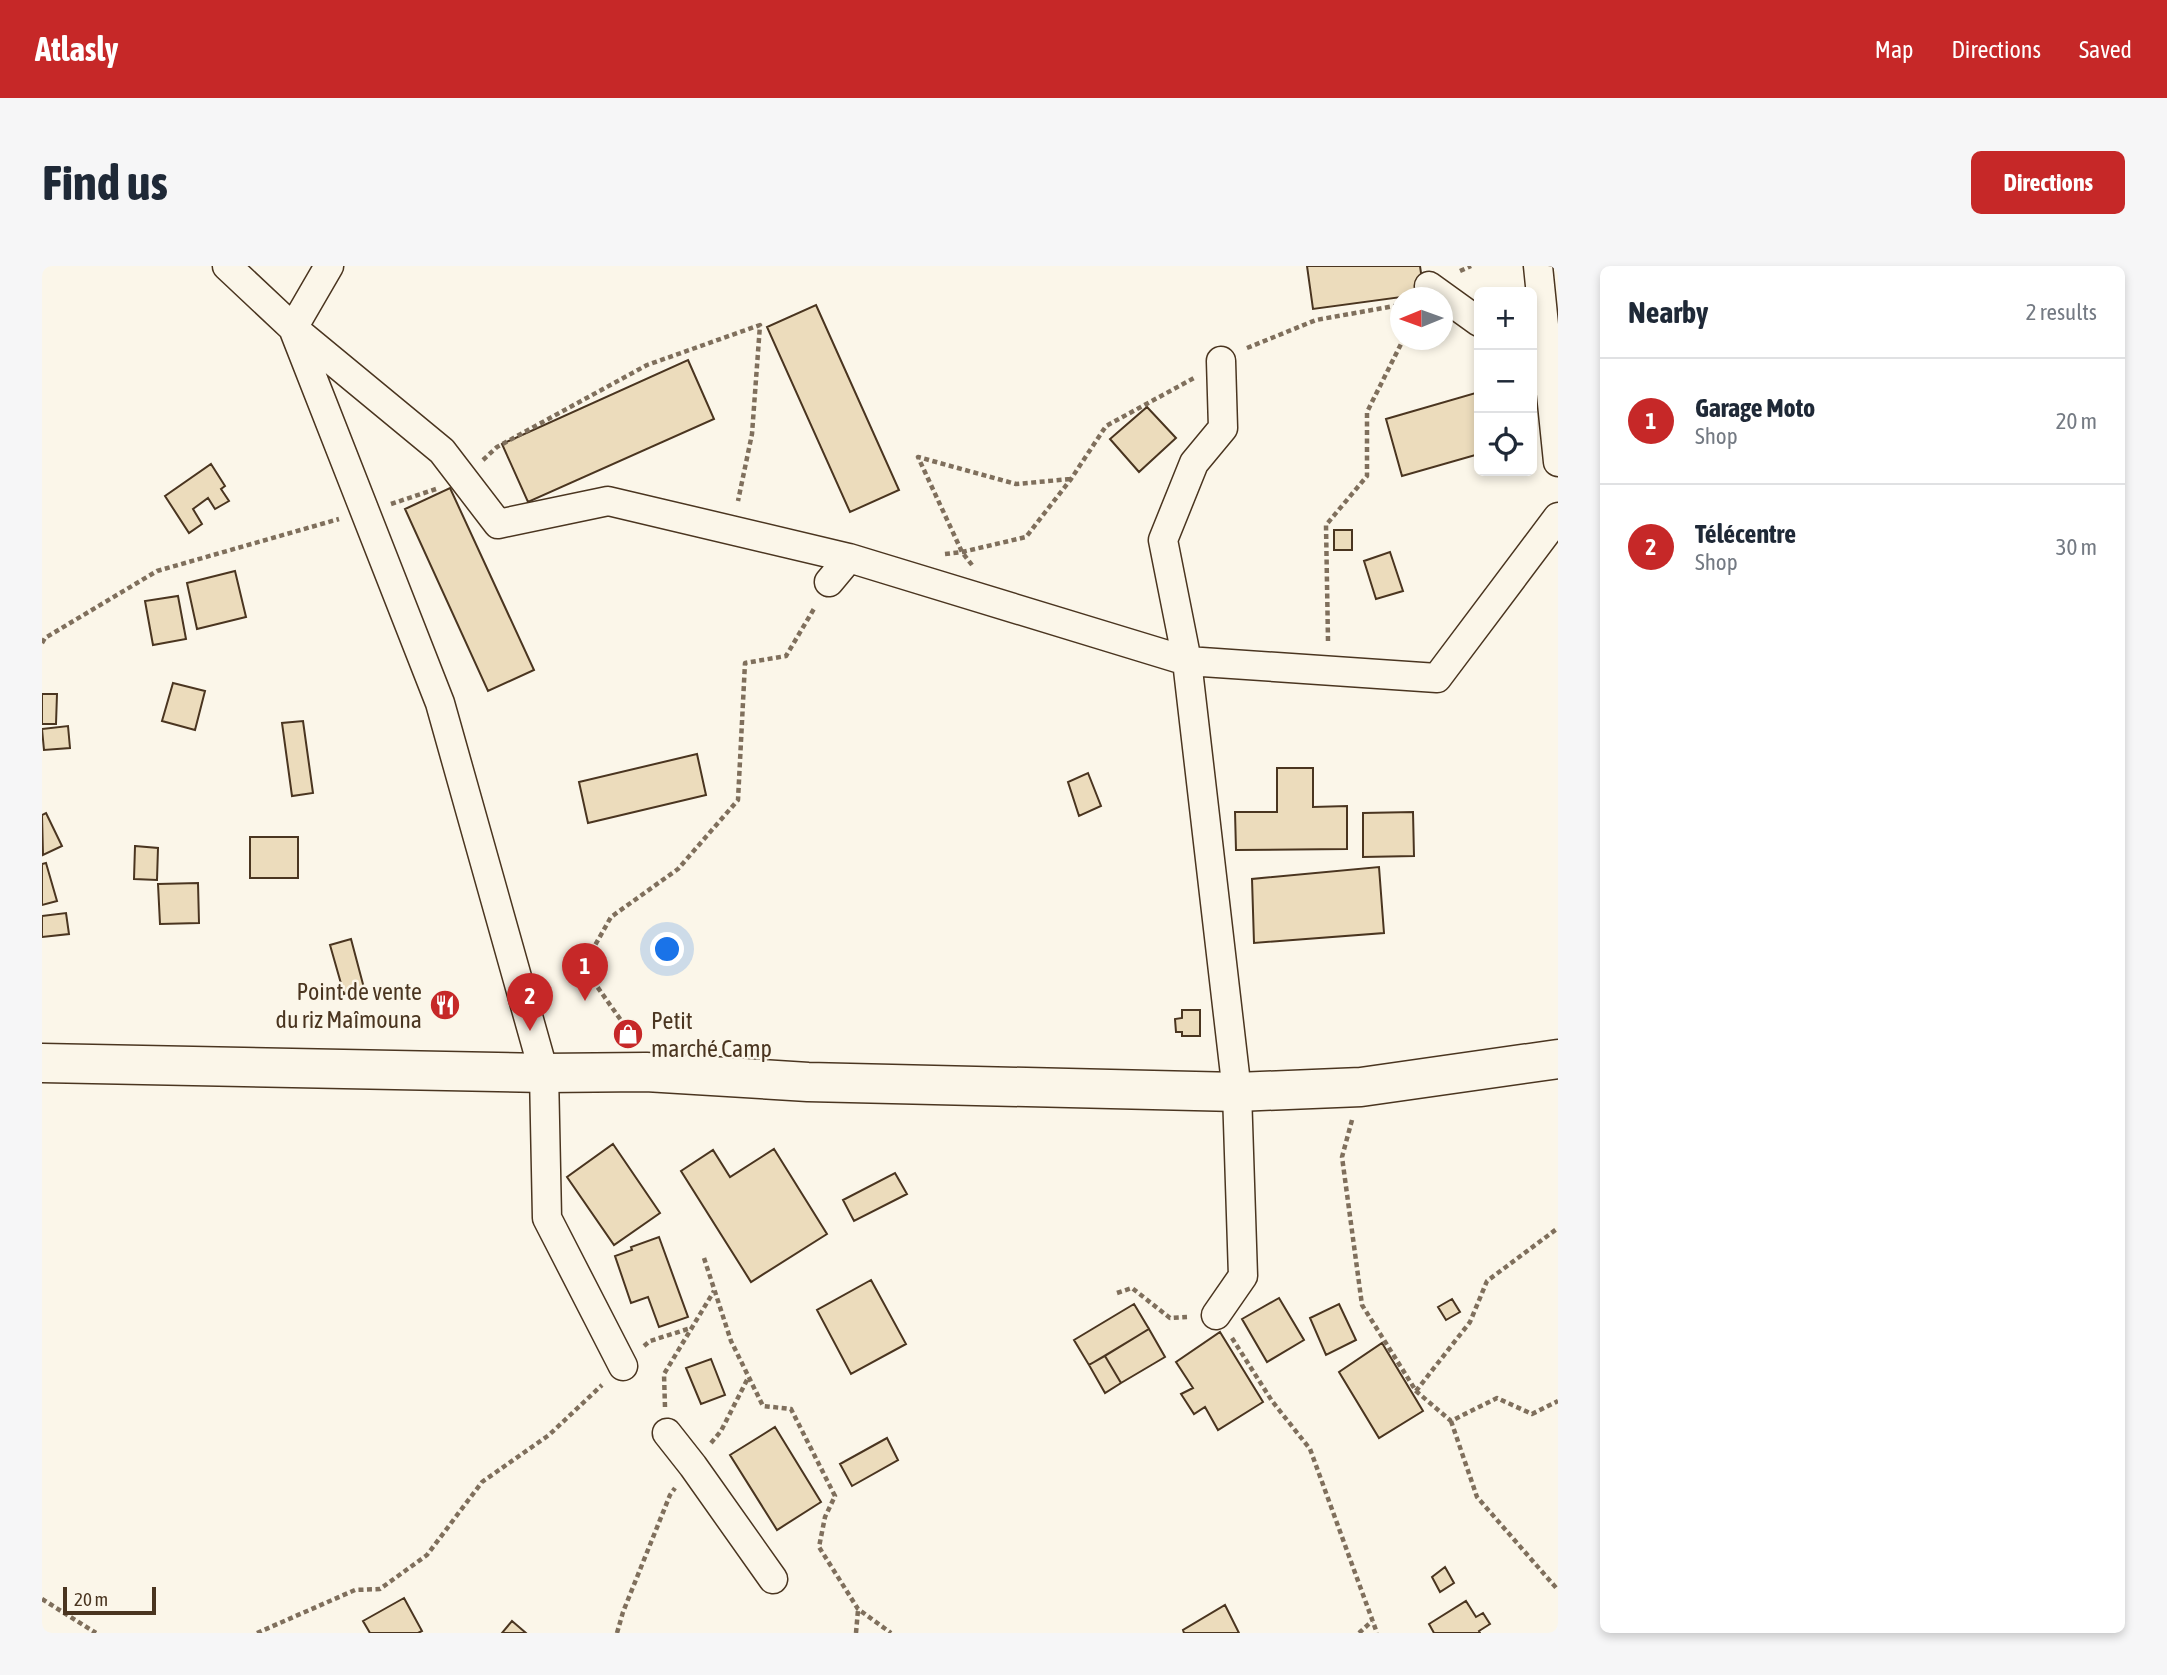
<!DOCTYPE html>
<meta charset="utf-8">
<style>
body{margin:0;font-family:"Asap Condensed",sans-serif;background:#f6f6f7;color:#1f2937}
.controls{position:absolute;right:21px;top:21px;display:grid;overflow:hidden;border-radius:10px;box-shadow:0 4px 10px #0003}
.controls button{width:63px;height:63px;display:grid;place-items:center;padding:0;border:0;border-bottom:2px solid #e0e1e3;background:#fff;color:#1f2937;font:35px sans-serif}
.compass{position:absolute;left:1348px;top:21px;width:63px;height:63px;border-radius:50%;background:#fff;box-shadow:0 4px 10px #0003;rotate:269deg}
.scale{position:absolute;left:21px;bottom:18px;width:93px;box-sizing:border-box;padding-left:7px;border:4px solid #4a3520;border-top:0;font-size:19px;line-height:24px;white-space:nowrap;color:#4a3520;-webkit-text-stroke:5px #fbf6e9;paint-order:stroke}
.you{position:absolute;left:626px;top:684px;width:24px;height:24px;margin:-18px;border:5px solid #fff;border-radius:50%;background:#1a73e8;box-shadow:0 0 0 10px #1a73e833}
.badge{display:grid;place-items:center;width:46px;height:46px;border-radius:50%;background:#c62828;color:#fff;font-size:23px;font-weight:700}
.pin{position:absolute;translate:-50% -58px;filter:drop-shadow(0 2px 4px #0008)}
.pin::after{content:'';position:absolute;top:37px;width:24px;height:21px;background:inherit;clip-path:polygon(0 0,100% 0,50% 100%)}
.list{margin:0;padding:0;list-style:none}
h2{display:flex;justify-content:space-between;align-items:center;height:91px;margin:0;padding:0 28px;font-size:30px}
h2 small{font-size:23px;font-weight:400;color:#747a83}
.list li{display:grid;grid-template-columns:46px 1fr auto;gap:21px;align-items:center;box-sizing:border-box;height:126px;padding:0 28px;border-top:2px solid #e0e1e3}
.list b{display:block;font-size:26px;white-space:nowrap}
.list p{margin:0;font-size:23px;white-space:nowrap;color:#747a83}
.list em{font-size:23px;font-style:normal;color:#747a83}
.icon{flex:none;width:38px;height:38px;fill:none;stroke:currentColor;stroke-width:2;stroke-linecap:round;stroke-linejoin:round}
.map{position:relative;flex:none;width:1516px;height:1367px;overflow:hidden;border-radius:10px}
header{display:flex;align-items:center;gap:42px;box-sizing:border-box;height:98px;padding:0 35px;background:#c62828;color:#fff}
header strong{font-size:33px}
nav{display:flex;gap:38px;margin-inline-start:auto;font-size:24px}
.intro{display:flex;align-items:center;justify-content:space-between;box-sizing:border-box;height:168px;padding:0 42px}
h1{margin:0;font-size:49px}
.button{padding:18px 32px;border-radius:10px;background:#c62828;color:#fff;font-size:24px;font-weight:700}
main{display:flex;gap:42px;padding:0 42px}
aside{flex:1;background:#fff;border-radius:10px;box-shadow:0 4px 10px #0003}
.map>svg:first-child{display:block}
.building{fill:#ecdcbc;stroke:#4a3520;stroke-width:2}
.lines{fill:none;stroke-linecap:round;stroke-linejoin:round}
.minor-casing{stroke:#4a3520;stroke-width:31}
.trunk-casing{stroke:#4a3520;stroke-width:41}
.path{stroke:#7f6f5c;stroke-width:4.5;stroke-dasharray:5 3.5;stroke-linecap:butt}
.minor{stroke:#fbf6e9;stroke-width:28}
.trunk{stroke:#fbf6e9;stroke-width:38}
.labels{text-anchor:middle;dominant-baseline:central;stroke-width:5;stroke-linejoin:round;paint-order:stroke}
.poi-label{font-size:24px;fill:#4a3520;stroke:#fbf6e9;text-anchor:end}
</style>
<header>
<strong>Atlasly</strong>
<nav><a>Map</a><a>Directions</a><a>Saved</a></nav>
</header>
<div class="intro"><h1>Find us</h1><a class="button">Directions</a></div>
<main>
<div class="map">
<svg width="1516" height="1367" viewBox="0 0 1516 1367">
<rect width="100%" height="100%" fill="#fbf6e9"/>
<path class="building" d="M 1265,0 L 1378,0 L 1382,28 L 1271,43 Z
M 774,39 L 857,224 L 808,246 L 725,61 Z
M 646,94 L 672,153 L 486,236 L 460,178 Z
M 1437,126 L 1437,188 L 1360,210 L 1344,153 Z
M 1105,141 L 1134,172 L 1097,206 L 1068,173 Z
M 169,198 L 183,220 L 179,223 L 187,235 L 173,243 L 166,232 L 151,243 L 160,258 L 147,267 L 123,230 Z
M 408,222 L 492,404 L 446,425 L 363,243 Z
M 1292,264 L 1310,264 L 1310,284 L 1292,284 Z
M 1348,286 L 1361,325 L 1334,333 L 1322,295 Z
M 193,305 L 204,351 L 155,363 L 145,317 Z
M 136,330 L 144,373 L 111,379 L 103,335 Z
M 131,417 L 163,425 L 153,464 L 120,455 Z
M 0,428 L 15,428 L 14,458 L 0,458 Z
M 261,455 L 271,527 L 250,530 L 240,457 Z
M 26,460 L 28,482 L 2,484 L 0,463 Z
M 655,488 L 664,529 L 546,557 L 537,516 Z
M 1235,502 L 1271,502 L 1271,541 L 1305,540 L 1305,583 L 1194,584 L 1193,546 L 1235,546 Z
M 1046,507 L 1059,540 L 1037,550 L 1026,516 Z
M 1371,546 L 1372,590 L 1321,591 L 1321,547 Z
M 4,547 L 20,580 L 1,589 L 0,549 Z
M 208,571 L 256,571 L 256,612 L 208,612 Z
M 93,580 L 116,582 L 115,614 L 92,613 Z
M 4,597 L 15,635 L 0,639 L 0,598 Z
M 1337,601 L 1342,667 L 1212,677 L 1210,613 Z
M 156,617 L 157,657 L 118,658 L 116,618 Z
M 24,647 L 27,668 L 0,671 L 0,650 Z
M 309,673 L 322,722 L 302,728 L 288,679 Z
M 1140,744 L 1158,744 L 1158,770 L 1140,770 L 1140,766 L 1134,766 L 1133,753 L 1140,752 Z
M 571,878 L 618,947 L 572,979 L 525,911 Z
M 732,883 L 785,968 L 709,1016 L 639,905 L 671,884 L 688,911 Z
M 853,907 L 865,928 L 812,955 L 801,934 Z
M 617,971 L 646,1051 L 617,1061 L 606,1031 L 589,1037 L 573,990 L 590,984 L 589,981 Z
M 829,1014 L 864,1078 L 809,1108 L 775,1044 Z
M 1237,1032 L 1262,1074 L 1225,1096 L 1200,1053 Z
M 1410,1033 L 1418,1046 L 1404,1054 L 1396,1041 Z
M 1092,1038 L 1107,1063 L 1047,1099 L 1032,1074 Z
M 1297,1038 L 1314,1074 L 1284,1089 L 1268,1052 Z
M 1107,1063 L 1123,1091 L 1079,1117 L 1063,1090 Z
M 1178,1066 L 1221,1136 L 1176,1164 L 1163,1141 L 1152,1148 L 1139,1128 L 1151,1122 L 1134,1096 Z
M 1340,1077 L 1381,1145 L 1337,1172 L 1297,1106 Z
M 1063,1090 L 1079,1117 L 1063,1127 L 1047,1099 Z
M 669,1093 L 683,1129 L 659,1138 L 644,1102 Z
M 733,1161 L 779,1236 L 735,1264 L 688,1189 Z
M 845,1172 L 856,1194 L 810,1220 L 798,1198 Z
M 1403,1301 L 1412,1317 L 1398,1326 L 1390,1311 Z
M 362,1332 L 380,1365 L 376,1367 L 328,1367 L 321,1355 Z
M 1424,1335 L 1434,1351 L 1441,1347 L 1448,1358 L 1437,1365 L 1438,1367 L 1392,1367 L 1387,1358 Z
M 1183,1339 L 1197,1367 L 1142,1367 L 1141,1364 Z
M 470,1355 L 484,1367 L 460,1367 Z"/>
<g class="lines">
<g class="minor-casing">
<path id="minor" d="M 185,0 L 251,62 L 400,185 L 456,258 L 566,235 L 807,292 L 1145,395 L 1121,274 L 1152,197 L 1181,162 L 1179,95
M 287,0 L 251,62 L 398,437 L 502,807 L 505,952 L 581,1100
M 1496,0 L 1516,196
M 1387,20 L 1437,56
M 787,316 L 807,292
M 1174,1049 L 1201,1010 L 1195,826 L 1145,395 L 1395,412 L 1516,251
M 625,1167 L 651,1200 L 731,1313"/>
</g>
<g class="trunk-casing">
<path id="trunk" d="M 0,797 L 502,807 L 604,806 L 766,816 L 1195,826 L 1319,821 L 1516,793"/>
</g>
<path class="path" d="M 1418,5 L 1429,0
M 1205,82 L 1274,54 L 1358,39
M 441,194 L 455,181 L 605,99 L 718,59 L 710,168 L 696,235
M 349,238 L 394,223
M 903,288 L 920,286 L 984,271 L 1029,213 L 1064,160 L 1152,112
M 930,299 L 920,286 L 876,191 L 974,218 L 1029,213
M 1286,375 L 1284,259 L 1325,210 L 1325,146 L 1361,74
M 0,377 L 3,372 L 115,305 L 297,253
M 593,774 L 554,719 L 547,690 L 569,651 L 636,603 L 696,534 L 703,397 L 744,390 L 773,341
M 1310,854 L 1300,891 L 1320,1039 L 1374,1125 L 1409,1155 L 1455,1132 L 1490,1148 L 1516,1135
M 662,992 L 689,1075 L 721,1140 L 749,1143 L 793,1230 L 783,1251 L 777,1281 L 816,1343 L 849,1367
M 1075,1027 L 1090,1022 L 1128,1052 L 1145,1051
M 1190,1072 L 1230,1135 L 1268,1183 L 1335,1367
M 602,1080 L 608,1075 L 649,1062
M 1374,1125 L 1428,1056 L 1445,1015 L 1516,962
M 623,1141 L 622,1108 L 672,1025
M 1409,1155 L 1435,1231 L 1516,1324
M 669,1177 L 679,1165 L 706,1112
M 0,1333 L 54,1367
M 215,1367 L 313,1324 L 338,1323 L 385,1289 L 440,1216 L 507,1169 L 560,1119
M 575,1367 L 581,1346 L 628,1229 L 633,1222
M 814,1367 L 816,1344
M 1317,1367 L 1330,1355"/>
<use href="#minor" class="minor"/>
<use href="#trunk" class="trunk"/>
</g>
<defs>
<g id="restaurant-disc" transform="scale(1.575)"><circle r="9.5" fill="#c62828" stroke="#fbf6e9"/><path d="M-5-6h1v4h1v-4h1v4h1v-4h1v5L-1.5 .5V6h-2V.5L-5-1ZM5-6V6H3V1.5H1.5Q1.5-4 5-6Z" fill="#fff"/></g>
<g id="shop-disc" transform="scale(1.575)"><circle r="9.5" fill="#c62828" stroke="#fbf6e9"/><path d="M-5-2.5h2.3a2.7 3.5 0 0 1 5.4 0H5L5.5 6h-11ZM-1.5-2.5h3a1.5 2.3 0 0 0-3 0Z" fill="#fff"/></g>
</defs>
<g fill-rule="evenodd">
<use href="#restaurant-disc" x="403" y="739"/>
<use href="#shop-disc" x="586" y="768"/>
</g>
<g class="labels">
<g class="poi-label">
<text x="380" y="725">Point de vente<tspan x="380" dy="28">du riz Maîmouna</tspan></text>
<text x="609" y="754" text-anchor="start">Petit<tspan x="609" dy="28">marché Camp</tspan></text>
</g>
</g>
</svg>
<div class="controls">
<button>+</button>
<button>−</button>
<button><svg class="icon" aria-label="locate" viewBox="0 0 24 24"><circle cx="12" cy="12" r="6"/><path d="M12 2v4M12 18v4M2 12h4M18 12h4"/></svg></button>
</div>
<svg class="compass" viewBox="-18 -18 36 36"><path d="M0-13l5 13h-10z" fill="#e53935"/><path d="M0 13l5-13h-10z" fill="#747a83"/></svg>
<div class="scale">20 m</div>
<div class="you"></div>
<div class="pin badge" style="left:543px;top:735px">1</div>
<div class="pin badge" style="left:488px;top:765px">2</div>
</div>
<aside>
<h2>Nearby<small>2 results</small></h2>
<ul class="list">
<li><span class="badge">1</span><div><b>Garage Moto</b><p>Shop</p></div><em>20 m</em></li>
<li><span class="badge">2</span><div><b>Télécentre</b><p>Shop</p></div><em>30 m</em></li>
</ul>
</aside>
</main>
